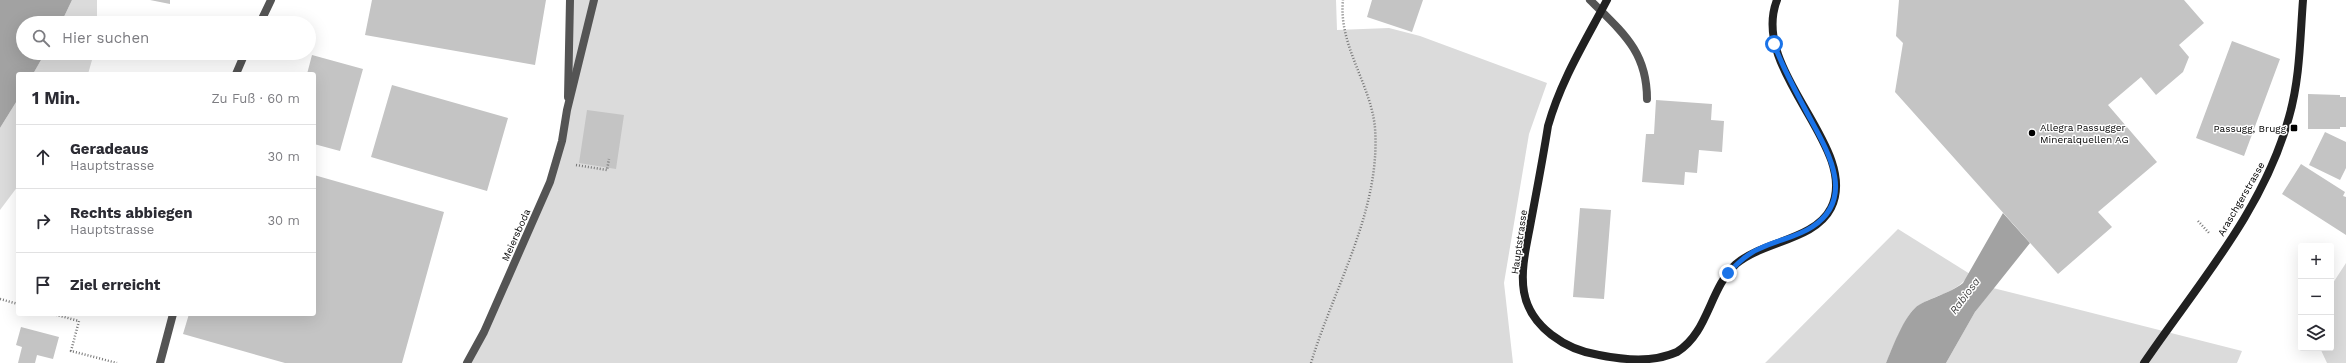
<!DOCTYPE html>
<html lang="de">
<meta charset="utf-8">
<style>
body{margin:0;font-family:"Work Sans",sans-serif;background:#f2f2f3;color:#2b2b33}
.controls{position:absolute;right:12px;bottom:12px;display:grid;overflow:hidden;border-radius:4px;box-shadow:0 4px 16px #0002}
.controls button{width:36px;height:36px;display:grid;place-items:center;padding:0;border:0;border-bottom:1px solid #e1e1e2;background:#fff;color:#2b2b33;font:20px sans-serif}
.stop{position:absolute;width:12px;height:12px;margin:-9px;border:3px solid #1a73e8;border-radius:50%;background:#fff}
.stop.end{background:#1a73e8;border-color:#fff;box-shadow:0 1px 4px #0008}
.list{margin:0;padding:0;list-style:none}
h2{display:flex;justify-content:space-between;align-items:center;height:52px;margin:0;padding:0 16px;font-size:17px}
h2 small{font-size:13px;font-weight:400;color:#7c7c81}
.list li{display:grid;grid-template-columns:26px 1fr auto;gap:12px;align-items:center;box-sizing:border-box;height:64px;padding:0 16px;border-top:1px solid #e1e1e2}
.list b{display:block;font-size:15px;white-space:nowrap}
.list p{margin:0;font-size:13px;white-space:nowrap;color:#7c7c81}
.list em{font-size:13px;font-style:normal;color:#7c7c81}
.icon{flex:none;width:22px;height:22px;fill:none;stroke:currentColor;stroke-width:2;stroke-linecap:round;stroke-linejoin:round}
.map{position:relative;flex:none;width:2346px;height:363px;overflow:hidden}
.search{position:absolute;background:#fff;box-shadow:0 4px 16px #0002;left:16px;top:16px;width:300px;height:44px;display:flex;align-items:center;gap:10px;box-sizing:border-box;padding:0 14px;border-radius:22px;color:#7c7c81;font-size:15px}
.panel{position:absolute;background:#fff;box-shadow:0 4px 16px #0002;left:16px;top:72px;width:300px;height:244px;border-radius:4px}
.map>svg:first-child{display:block}
.green{fill:#dbdbdb}
.water{fill:#a2a2a2}
.building{fill:#c4c4c4}
.lines{fill:none;stroke-linecap:round;stroke-linejoin:round}
.path{stroke:#767676;stroke-width:2.5;stroke-dasharray:1 2;stroke-linecap:butt}
.lane{stroke:#545454;stroke-width:8}
.street{stroke:#545454;stroke-width:8}
.secondary{stroke:#212121;stroke-width:8}
.route{stroke:#1a73e8;stroke-width:5}
.poi-dot{fill:#000;stroke:#fff;stroke-width:1.5}
.labels{text-anchor:middle;dominant-baseline:central;stroke-width:3;stroke-linejoin:round;paint-order:stroke}
.poi-label{font-size:10px;fill:#000;stroke:#fff;text-anchor:start}
.street-label{font-size:10px;fill:#000;stroke:#fff}
.water-label{font-size:11px;font-style:italic;fill:#434343;stroke:#fff}
</style>
<div class="map">
<svg width="2346" height="363" viewBox="0 0 2346 363">
<rect width="100%" height="100%" fill="#fff"/>
<path class="green" d="M 72,0 L 97,0 L 97,23 L 61,23 Z
M 570,0 L 1336,0 L 1337,30 L 1389,28 L 1420,36 L 1547,83 L 1529,134 L 1504,283 L 1513,363 L 467,363 L 550,182 L 567,110 Z
M 45,53 L 94,53 L 88,74 L 33,74 Z
M 18,99 L 18,186 L 0,210 L 0,128 Z
M 1898,229 L 1970,274 C 1954,296 1935,293 1915,308 C 1905,316 1892,350 1886,363 L 1765,363 Z
M 2346,263 L 2346,363 L 2327,363 L 2320,348 L 2331,348 L 2331,286 Z
M 1993,288 L 2242,351 L 2237,363 L 1946,363 L 1975,312 Z"/>
<path class="water" d="M 0,0 L 72,0 L 61,23 L 23,23 L 23,53 L 45,53 L 33,74 L 18,74 L 18,99 L 0,128 Z
M 2003,213 L 2030,243 L 1975,312 L 1946,363 L 1886,363 C 1892,349 1903,319 1915,308 C 1925,299 1950,294 1963,283 Z"/>
<path class="building" d="M 150,0 L 170,0 L 170,4 Z
M 372,0 L 546,0 L 535,65 L 365,35 Z
M 1372,0 L 1423,0 L 1412,32 L 1367,17 Z
M 1899,0 L 2184,0 L 2204,23 L 2179,45 L 2189,57 L 2183,72 L 2156,95 L 2141,77 L 2108,105 L 2157,162 L 2098,212 L 2112,227 L 2058,274 L 1895,92 L 1903,43 L 1896,36 Z
M 2232,41 L 2280,59 L 2244,156 L 2196,138 Z
M 312,55 L 363,69 L 340,151 L 314,144 L 314,74 L 307,74 Z
M 392,85 L 508,118 L 487,191 L 371,157 Z
M 2308,94 L 2340,95 L 2340,97 L 2346,97 L 2346,127 L 2340,127 L 2340,129 L 2308,129 Z
M 1656,100 L 1712,104 L 1711,120 L 1724,121 L 1722,152 L 1699,150 L 1697,173 L 1685,172 L 1684,185 L 1642,182 L 1646,134 L 1654,134 Z
M 587,110 L 624,115 L 616,169 L 579,163 Z
M 2325,132 L 2346,142 L 2346,168 L 2340,180 L 2309,165 Z
M 2301,164 L 2345,192 L 2343,196 L 2346,197 L 2346,235 L 2282,194 Z
M 314,175 L 444,212 L 402,363 L 285,363 L 183,334 L 189,314 L 314,314 Z
M 1580,208 L 1611,210 L 1604,299 L 1573,297 Z
M 21,327 L 59,337 L 53,359 L 37,355 L 35,363 L 18,363 L 22,347 L 16,345 Z"/>
<g class="lines">
<path class="path" d="M 576,165 L 607,170 L 609,159
M 2198,221 L 2210,234
M 0,299 L 18,304
M 53,314 L 79,321 L 71,351 L 117,363
M 1311,363 C 1334,287 1381,210 1375,128 C 1371,84 1338,45 1343,0"/>
<path class="lane" d="M 1590,0 C 1622,32 1647,51 1647,99
M 260,23 L 271,0
M 236,74 L 245,53
M 568,97 L 570,0
M 160,363 L 173,314"/>
<path class="street" d="M 467,363 L 484,332 L 550,182 L 562,141 L 567,110 L 594,0"/>
<path class="secondary" d="M 1607,0 C 1585,42 1561,80 1548,126 C 1543,158 1537,189 1531,221 C 1527,244 1520,269 1524,292 C 1530,327 1566,350 1599,355 C 1625,360 1652,363 1677,352 C 1709,332 1709,289 1736,264 C 1763,241 1815,240 1831,208 C 1861,148 1749,71 1777,0
M 2144,363 C 2197,285 2264,210 2289,117 C 2300,79 2300,39 2303,0"/>
</g>
<g class="lines">
<path class="route" d="M 1728,273 C 1738,263 1748,253 1761,248 C 1778,240 1797,237 1812,227 C 1860,196 1823,144 1804,107 C 1793,86 1782,66 1774,44"/>
</g>
<g class="poi-dot">
<rect x="2290" y="124" width="8" height="8" rx="2"/>
<circle cx="2032" cy="133" r="4"/>
</g>
<g class="labels">
<g class="poi-label">
<text x="2040" y="127">Allegra Passugger<tspan x="2040" dy="12">Mineralquellen AG</tspan></text>
<text x="2286" y="128" text-anchor="end">Passugg, Brugg</text>
</g>
<g class="street-label">
<text transform="translate(2241 199) rotate(-60)">Araschgerstrasse</text>
<text transform="translate(516 235) rotate(-66)">Meiersboda</text>
<text transform="translate(1519 242) rotate(-82)">Hauptstrasse</text>
</g>
<g class="water-label">
<text transform="translate(1965 296) rotate(-53)">Rabiosa</text>
</g>
</g>
</svg>
<div class="controls">
<button>+</button>
<button>−</button>
<button><svg class="icon" aria-label="layers" viewBox="0 0 24 24"><path d="M12 4l9 5-9 5-9-5zM3 14l9 5 9-5"/></svg></button>
</div>
<div class="stop" style="left:1774px;top:44px"></div>
<div class="stop end" style="left:1728px;top:273px"></div>
<div class="search"><svg class="icon" aria-label="search" viewBox="0 0 24 24"><circle cx="10" cy="10" r="6"/><path d="M15 15l6 6"/></svg>Hier suchen</div>
<section class="panel">
<h2>1 Min.<small>Zu Fuß · 60 m</small></h2>
<ul class="list">
<li><svg class="icon" aria-label="ahead" viewBox="0 0 24 24"><path d="M12 20V5M6 11l6-6 6 6"/></svg><div><b>Geradeaus</b><p>Hauptstrasse</p></div><em>30 m</em></li>
<li><svg class="icon" aria-label="right" viewBox="0 0 24 24"><path d="M7 20v-9h11M14 6l5 5-5 5"/></svg><div><b>Rechts abbiegen</b><p>Hauptstrasse</p></div><em>30 m</em></li>
<li><svg class="icon" aria-label="arrive" viewBox="0 0 24 24"><path d="M6 21V4h12l-3 4 3 4H6"/></svg><div><b>Ziel erreicht</b></div></li>
</ul>
</section>
</div>
